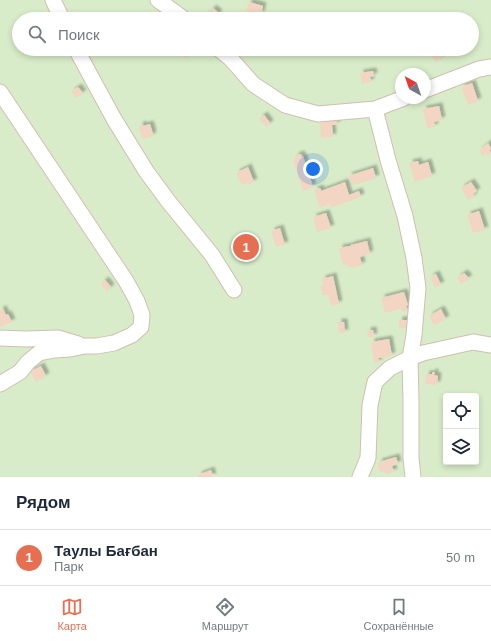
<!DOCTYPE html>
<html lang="ru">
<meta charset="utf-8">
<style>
body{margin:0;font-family:Helvetica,sans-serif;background:#f2f2f3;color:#1f2937}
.controls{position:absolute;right:12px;bottom:12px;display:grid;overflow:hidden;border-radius:4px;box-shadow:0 2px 6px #0003}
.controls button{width:36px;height:36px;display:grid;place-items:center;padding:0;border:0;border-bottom:1px solid #e0e1e3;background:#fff;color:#1f2937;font:20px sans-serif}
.compass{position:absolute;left:395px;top:68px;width:36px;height:36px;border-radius:50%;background:#fff;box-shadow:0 2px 6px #0003;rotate:320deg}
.you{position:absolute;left:313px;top:169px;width:14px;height:14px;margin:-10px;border:3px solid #fff;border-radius:50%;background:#1a73e8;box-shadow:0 0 0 6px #1a73e833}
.badge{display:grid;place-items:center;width:26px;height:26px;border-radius:50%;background:#e76f51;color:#fff;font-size:13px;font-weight:700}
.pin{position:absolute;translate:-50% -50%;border:2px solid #fff;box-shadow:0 1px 4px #0006}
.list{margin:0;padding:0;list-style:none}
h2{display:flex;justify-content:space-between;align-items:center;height:52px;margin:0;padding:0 16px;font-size:17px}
h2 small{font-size:13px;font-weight:400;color:#747a83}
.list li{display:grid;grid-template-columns:26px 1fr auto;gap:12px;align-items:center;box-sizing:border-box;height:56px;padding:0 16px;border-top:1px solid #e0e1e3}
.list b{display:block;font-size:15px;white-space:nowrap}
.list p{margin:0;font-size:13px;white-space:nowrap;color:#747a83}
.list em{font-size:13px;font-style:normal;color:#747a83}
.icon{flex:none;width:22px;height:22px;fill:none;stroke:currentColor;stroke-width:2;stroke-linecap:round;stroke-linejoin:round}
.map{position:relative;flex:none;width:491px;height:477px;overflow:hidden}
.search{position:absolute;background:#fff;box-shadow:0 2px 6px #0003;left:12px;right:12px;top:12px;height:44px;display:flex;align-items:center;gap:10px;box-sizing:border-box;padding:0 14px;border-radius:22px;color:#747a83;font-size:15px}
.sheet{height:108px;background:#fff}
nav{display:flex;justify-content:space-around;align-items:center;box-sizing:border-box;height:56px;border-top:1px solid #e0e1e3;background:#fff;font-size:11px;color:#747a83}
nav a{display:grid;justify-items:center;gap:2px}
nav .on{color:#e76f51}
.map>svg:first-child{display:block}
.green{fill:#d8ecc9;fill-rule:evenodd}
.building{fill:#f3d5c3;filter:url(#shadow)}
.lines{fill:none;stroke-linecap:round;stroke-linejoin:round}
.minor-casing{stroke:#d1beb0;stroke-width:17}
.minor{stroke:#fff;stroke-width:15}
</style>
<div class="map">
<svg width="491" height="477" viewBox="0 0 491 477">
<defs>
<filter id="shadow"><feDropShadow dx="3.5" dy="-3.5" stdDeviation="1" flood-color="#0004"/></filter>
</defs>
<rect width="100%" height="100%" fill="#fdf6ec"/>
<path class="green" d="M 0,0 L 491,0 L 491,477 L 0,477 ZM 19,19 L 472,19 L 472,49 L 19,49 ZM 401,74 L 425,74 L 425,98 L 401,98 ZM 446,396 L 476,396 L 476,462 L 446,462 Z"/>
<path class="building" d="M 249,2 L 263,6 L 261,15 L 246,11 Z
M 213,8 L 219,13 L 216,16 L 219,19 L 204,19 Z
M 179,49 L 188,49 L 191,52 L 185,58 L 177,51 Z
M 429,49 L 445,49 L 448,52 L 436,62 L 427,51 Z
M 456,49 L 459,49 L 462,53 L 456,57 L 452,52 Z
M 373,71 L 374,76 L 370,77 L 371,82 L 362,84 L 360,73 Z
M 472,83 L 478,101 L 468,105 L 461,87 Z
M 78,87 L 83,93 L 76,98 L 71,92 Z
M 439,106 L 442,120 L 434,122 L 435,127 L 427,128 L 423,109 Z
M 264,115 L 270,123 L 266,127 L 259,119 Z
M 336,115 L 337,125 L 332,125 L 333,137 L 321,138 L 319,117 Z
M 142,124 L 143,126 L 150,124 L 153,134 L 152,135 L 153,136 L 142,139 L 139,127 L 140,126 L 140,125 Z
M 488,143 L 491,148 L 491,149 L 489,151 L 491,153 L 488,156 L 486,153 L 483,156 L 479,151 Z
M 301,154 L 302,157 L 303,156 L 313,187 L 303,191 L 293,160 L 296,159 L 295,156 Z
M 418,161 L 419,165 L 428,162 L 432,176 L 415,182 L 409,163 Z
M 248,167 L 254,182 L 249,184 L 247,183 L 242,185 L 236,173 Z
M 373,168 L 376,178 L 354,185 L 348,176 Z
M 345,182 L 349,195 L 359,191 L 361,197 L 330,208 L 329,204 L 320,208 L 314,190 L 320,188 L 321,191 Z
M 471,182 L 477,191 L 473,194 L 474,196 L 468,200 L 461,188 Z
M 479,211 L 485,230 L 473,233 L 467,215 Z
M 326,213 L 331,228 L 317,232 L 313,217 Z
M 280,228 L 285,245 L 276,247 L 271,231 Z
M 367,241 L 370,254 L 360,257 L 362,265 L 353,268 L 342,263 L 339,248 L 350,246 L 351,245 Z
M 464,273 L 469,278 L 461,284 L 457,278 Z
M 436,274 L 441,285 L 435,287 L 430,277 Z
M 333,276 L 339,304 L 331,306 L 329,297 L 327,295 L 323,295 L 320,286 L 323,286 L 322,279 Z
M 105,280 L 111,287 L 107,291 L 101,284 Z
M 404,292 L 408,305 L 406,306 L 407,311 L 402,312 L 400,309 L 385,313 L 381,298 Z
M 3,309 L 6,315 L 8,314 L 12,322 L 0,327 L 0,310 Z
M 441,309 L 446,319 L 434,325 L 429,316 Z
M 399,320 L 410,320 L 410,329 L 399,328 Z
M 338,322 L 344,322 L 345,333 L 339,333 Z
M 373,330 L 374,337 L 368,337 L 367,331 Z
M 389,339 L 392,356 L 378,358 L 379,363 L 374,363 L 371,342 Z
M 41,366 L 46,376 L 36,382 L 30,372 Z
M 432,372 L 435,372 L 434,375 L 438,376 L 437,385 L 425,384 L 426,374 L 432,374 Z
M 396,457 L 398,464 L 392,466 L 394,472 L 386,474 L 385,471 L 382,472 L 380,471 L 378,466 L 379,462 Z
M 211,470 L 213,477 L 198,477 L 198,475 Z"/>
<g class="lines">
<g class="minor-casing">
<path id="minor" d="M 53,0 L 62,19
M 158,0 L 184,19
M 76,49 L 114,119 L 146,171 L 168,201 L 212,255 L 234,290
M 219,49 L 231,59 L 253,84 L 285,105 L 318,114 L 375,109 L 404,98
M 425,90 L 479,69 L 491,67
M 0,92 L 126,281 L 137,301 L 142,315 L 141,327 L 132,335 L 114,343 L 97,346 L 85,346 L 70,349 L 55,350 L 39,353 L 28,362 L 20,372 L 0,384
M 0,338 L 25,339 L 58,338 L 78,344
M 360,477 L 368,458 L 370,405 L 375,382 L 390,368 L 410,358 L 414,335 L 418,288 L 414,258 L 405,216 L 388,160 L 375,109
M 413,477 L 411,458 L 411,401 L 410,358 L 423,353 L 473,342 L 491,345"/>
</g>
<use href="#minor" class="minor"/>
</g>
</svg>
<div class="controls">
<button><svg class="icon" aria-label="locate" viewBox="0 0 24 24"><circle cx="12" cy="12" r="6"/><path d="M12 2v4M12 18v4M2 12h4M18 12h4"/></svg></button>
<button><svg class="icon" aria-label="layers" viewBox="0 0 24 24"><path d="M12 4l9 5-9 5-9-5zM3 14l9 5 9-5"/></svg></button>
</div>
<svg class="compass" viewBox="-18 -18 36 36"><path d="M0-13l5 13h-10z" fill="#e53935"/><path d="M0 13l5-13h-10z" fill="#747a83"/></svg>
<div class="you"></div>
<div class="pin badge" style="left:246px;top:247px">1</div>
<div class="search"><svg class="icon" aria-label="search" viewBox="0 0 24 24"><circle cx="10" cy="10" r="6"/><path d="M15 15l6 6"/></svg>Поиск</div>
</div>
<section class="sheet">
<h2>Рядом<small></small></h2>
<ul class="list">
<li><span class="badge">1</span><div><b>Таулы Бағбан</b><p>Парк</p></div><em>50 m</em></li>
</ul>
</section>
<nav>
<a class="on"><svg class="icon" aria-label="map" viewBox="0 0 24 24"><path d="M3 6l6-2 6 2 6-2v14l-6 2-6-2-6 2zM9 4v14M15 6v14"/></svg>Карта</a>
<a><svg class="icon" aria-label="directions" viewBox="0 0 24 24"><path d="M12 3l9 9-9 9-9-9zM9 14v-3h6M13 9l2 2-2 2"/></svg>Маршрут</a>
<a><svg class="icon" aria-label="saved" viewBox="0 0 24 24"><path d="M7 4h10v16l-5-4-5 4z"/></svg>Сохранённые</a>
</nav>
